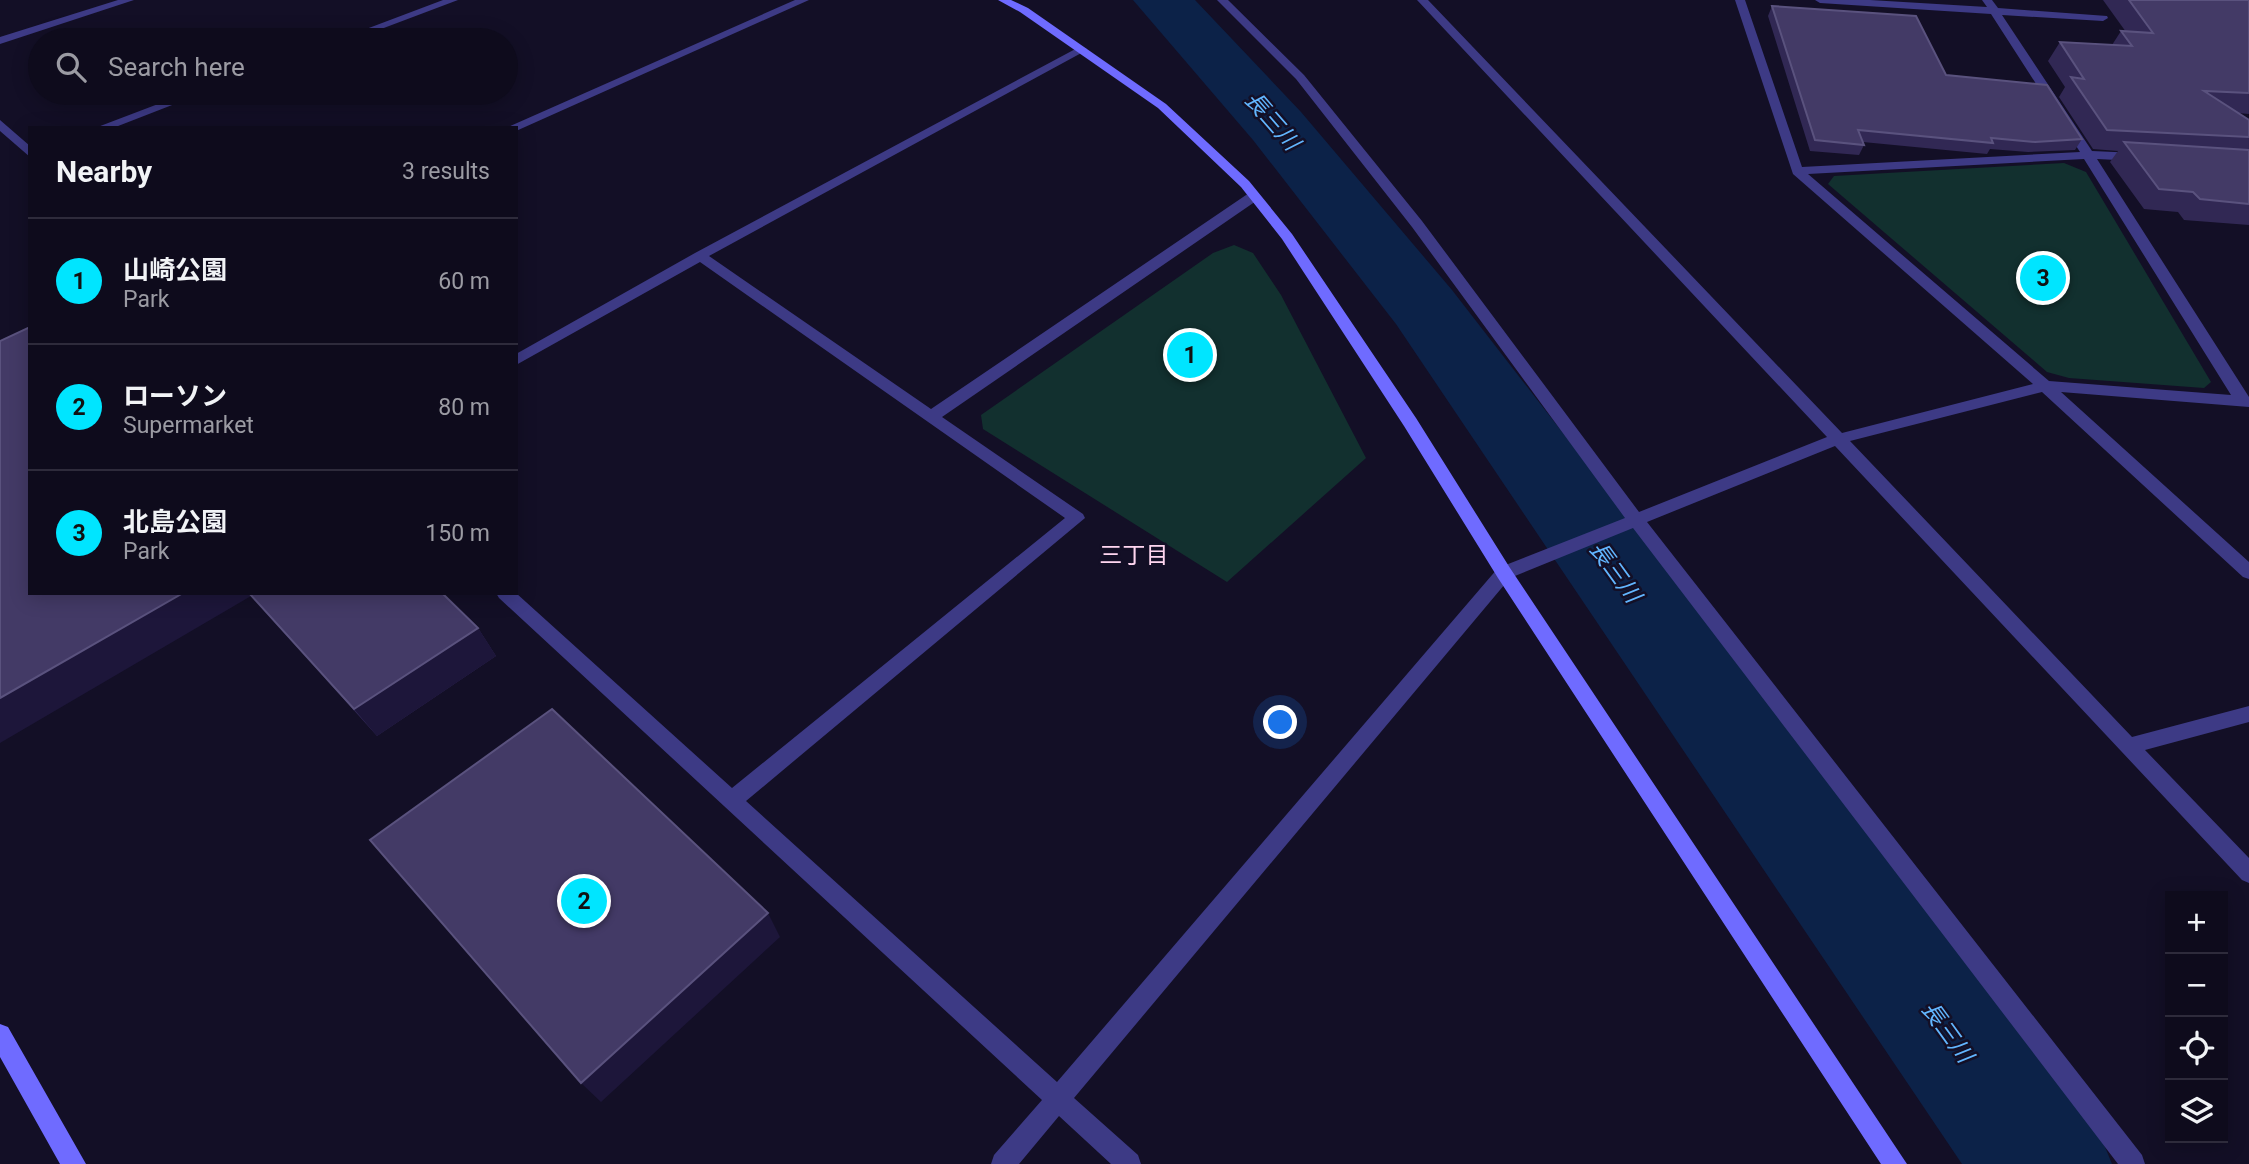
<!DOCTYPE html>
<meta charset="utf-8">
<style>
body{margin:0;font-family:Roboto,"Noto Sans JP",sans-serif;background:#1c1929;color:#f1f3f6}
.controls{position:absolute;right:21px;bottom:21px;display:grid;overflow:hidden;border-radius:0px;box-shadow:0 4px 18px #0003}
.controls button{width:63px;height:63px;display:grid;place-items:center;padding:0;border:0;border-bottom:2px solid #2e2b3b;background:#0e0b1c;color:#f1f3f6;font:35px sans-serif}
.you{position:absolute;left:1281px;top:723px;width:24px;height:24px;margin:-18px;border:5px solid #fff;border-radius:50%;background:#1a73e8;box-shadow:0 0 0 10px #1a73e833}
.badge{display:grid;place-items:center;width:46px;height:46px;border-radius:50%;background:#00e5ff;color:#111;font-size:23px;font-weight:700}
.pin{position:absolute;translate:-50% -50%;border:4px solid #fff;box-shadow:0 2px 7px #0006}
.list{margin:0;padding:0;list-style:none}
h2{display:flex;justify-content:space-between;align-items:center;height:91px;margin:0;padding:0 28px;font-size:30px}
h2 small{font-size:23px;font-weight:400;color:#9b9ba3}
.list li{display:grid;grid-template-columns:46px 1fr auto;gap:21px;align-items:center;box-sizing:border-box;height:126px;padding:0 28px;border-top:2px solid #2e2b3b}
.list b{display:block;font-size:26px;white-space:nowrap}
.list p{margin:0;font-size:23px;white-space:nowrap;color:#9b9ba3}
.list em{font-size:23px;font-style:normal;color:#9b9ba3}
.icon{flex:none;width:38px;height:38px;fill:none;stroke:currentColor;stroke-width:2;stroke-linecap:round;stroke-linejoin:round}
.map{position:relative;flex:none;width:2249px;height:1164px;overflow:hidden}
.search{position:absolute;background:#0e0b1c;box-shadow:0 4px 18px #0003;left:28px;top:28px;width:490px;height:77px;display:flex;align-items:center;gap:18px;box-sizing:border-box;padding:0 24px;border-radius:38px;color:#9b9ba3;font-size:26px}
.panel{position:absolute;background:#0e0b1c;box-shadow:0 4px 18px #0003;left:28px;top:126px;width:490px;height:469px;border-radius:0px}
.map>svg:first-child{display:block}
.green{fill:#12302f}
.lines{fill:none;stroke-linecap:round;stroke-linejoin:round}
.river{fill:#0c2248;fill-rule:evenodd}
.street{fill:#3d3a85;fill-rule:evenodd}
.secondary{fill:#6f6bff;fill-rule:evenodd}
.wall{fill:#312854}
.shaded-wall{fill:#1d163a}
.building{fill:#433a66;stroke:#5a527e;stroke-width:2}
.labels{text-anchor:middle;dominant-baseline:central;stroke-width:5;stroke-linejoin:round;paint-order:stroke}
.water-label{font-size:23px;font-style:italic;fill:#62b6ff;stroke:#130f26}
.neighbourhood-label{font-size:23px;fill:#ffd6f0;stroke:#130f26}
</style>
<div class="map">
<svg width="2249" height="1164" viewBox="0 0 2249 1164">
<rect width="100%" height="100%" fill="#130f26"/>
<path class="green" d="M 2064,163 L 2086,172 L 2211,382 L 2204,388 L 2069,378 L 2047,372 L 1828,184 L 1834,176 Z
M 1234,245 L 1253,253 L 1281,295 L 1366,458 L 1227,582 L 983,429 L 981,415 L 1213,253 Z"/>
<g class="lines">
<path class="river" d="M 1133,0 L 1195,0 L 1301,112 L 1452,290 L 2092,1115 L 2112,1164 L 1962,1164 L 1396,324 L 1253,140 Z"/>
<path class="street" d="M 118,0 L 134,0 L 0,44 L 0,37 Z
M 443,0 L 458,0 L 352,40 L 337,40 Z
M 795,0 L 809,0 L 516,131 L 516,128 L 506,128 Z
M 1217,0 L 1228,0 L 1304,75 L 1422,221 L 1639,512 L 1827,437 L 1417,0 L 1428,0 L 1842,433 L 2033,384 L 1793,174 L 1735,0 L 1745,0 L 1802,167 L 2080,152 L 1991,14 L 1820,3 L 1815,0 L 1870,0 L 1987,7 L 1982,0 L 1992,0 L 1998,8 L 2107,16 L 2108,18 L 2103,21 L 2002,15 L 2092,151 L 2137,153 L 2143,157 L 2137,161 L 2097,159 L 2249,397 L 2249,407 L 2061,392 L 2249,562 L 2249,579 L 2243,577 L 2042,392 L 1850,441 L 2132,737 L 2249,706 L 2249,722 L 2145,750 L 2249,858 L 2249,883 L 2242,880 L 1835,446 L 1647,522 L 2142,1155 L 2145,1164 L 2118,1164 L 1633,528 L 1510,578 L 1074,1098 L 1138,1155 L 1141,1164 L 1111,1164 L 1059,1116 L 1019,1164 L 991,1164 L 994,1155 L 1042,1100 L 499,598 L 496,593 L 516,593 L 732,788 L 1065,518 L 700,262 L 516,365 L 516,354 L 695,253 L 1081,46 L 1087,49 L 1085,51 L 709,256 L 931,409 L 1249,193 L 1259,193 L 1259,199 L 942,417 L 1083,514 L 1085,518 L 746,801 L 1057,1082 L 1498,568 L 1625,518 L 1412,227 L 1296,79 ZM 2084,159 L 2231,395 L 2049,381 L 1808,174 Z
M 187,93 L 203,93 L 113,128 L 95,128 Z
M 0,120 L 30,146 L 30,157 L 0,131 Z"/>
<path class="secondary" d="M 998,0 L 1011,0 L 1028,8 L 1166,104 L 1249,181 L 1292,234 L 1416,418 L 1510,568 L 1907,1164 L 1881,1164 L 1498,578 L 1404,426 L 1282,239 L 1241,187 L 1158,108 L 1020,12 Z
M 0,1024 L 8,1027 L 86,1164 L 60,1164 L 0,1057 Z"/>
</g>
<path class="wall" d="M 2103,0 L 2249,0 L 2249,114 L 2238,113 L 2249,120 L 2249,225 L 2184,220 L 2178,212 L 2144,209 L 2110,162 L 2118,151 L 2093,149 L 2059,97 L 2065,87 L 2048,61 L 2060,42 L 2112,45 L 2121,31 L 2126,32 Z
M 1772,6 L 1946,75 L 2082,139 L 2075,150 L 2028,152 L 1990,149 L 1987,154 L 1863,142 L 1864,145 L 1859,155 L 1810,151 L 1768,16 Z
M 30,593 L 442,593 L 478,628 L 496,656 L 377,736 L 251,596 Z"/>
<path class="shaded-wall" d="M 183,593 L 248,593 L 251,596 L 0,743 L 0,698 Z
M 478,628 L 496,656 L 377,736 L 354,709 Z
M 768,913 L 780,937 L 601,1102 L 581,1083 Z"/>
<path class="building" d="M 2129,0 L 2249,0 L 2249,93 L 2204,91 L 2249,120 L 2249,137 L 2107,130 L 2071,77 L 2084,79 L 2060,42 L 2132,46 L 2121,31 L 2153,33 Z
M 1772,6 L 1916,16 L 1946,75 L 2047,85 L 2082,139 L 2035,142 L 1991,138 L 1993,143 L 1858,130 L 1864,145 L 1815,140 Z
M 2124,142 L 2249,150 L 2249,204 L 2200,199 L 2193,192 L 2159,189 Z
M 30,327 L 30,593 L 183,593 L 0,698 L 0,341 Z
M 249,593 L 442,593 L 478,628 L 354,709 Z
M 552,709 L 768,913 L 581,1083 L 370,840 Z"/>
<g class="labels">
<g class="water-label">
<text transform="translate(1272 121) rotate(49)">長三川</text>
<text transform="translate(1615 572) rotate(54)">長三川</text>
<text transform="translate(1947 1032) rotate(54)">長三川</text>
</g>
<g class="neighbourhood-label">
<text x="1134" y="555">三丁目</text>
</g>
</g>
</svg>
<div class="controls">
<button>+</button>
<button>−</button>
<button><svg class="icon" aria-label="locate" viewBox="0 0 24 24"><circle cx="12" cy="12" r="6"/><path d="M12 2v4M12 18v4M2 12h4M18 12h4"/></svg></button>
<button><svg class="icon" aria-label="layers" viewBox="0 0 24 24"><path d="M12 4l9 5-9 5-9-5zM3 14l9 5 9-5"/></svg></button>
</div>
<div class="you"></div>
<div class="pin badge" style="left:1190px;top:355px">1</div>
<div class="pin badge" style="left:584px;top:901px">2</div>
<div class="pin badge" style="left:2043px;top:278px">3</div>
<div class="search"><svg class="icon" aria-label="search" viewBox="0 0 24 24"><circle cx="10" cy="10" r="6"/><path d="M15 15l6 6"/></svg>Search here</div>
<section class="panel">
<h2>Nearby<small>3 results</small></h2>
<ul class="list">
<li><span class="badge">1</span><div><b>山崎公園</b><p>Park</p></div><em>60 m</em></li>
<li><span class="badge">2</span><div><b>ローソン</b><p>Supermarket</p></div><em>80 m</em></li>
<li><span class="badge">3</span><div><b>北島公園</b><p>Park</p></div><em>150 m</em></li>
</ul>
</section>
</div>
